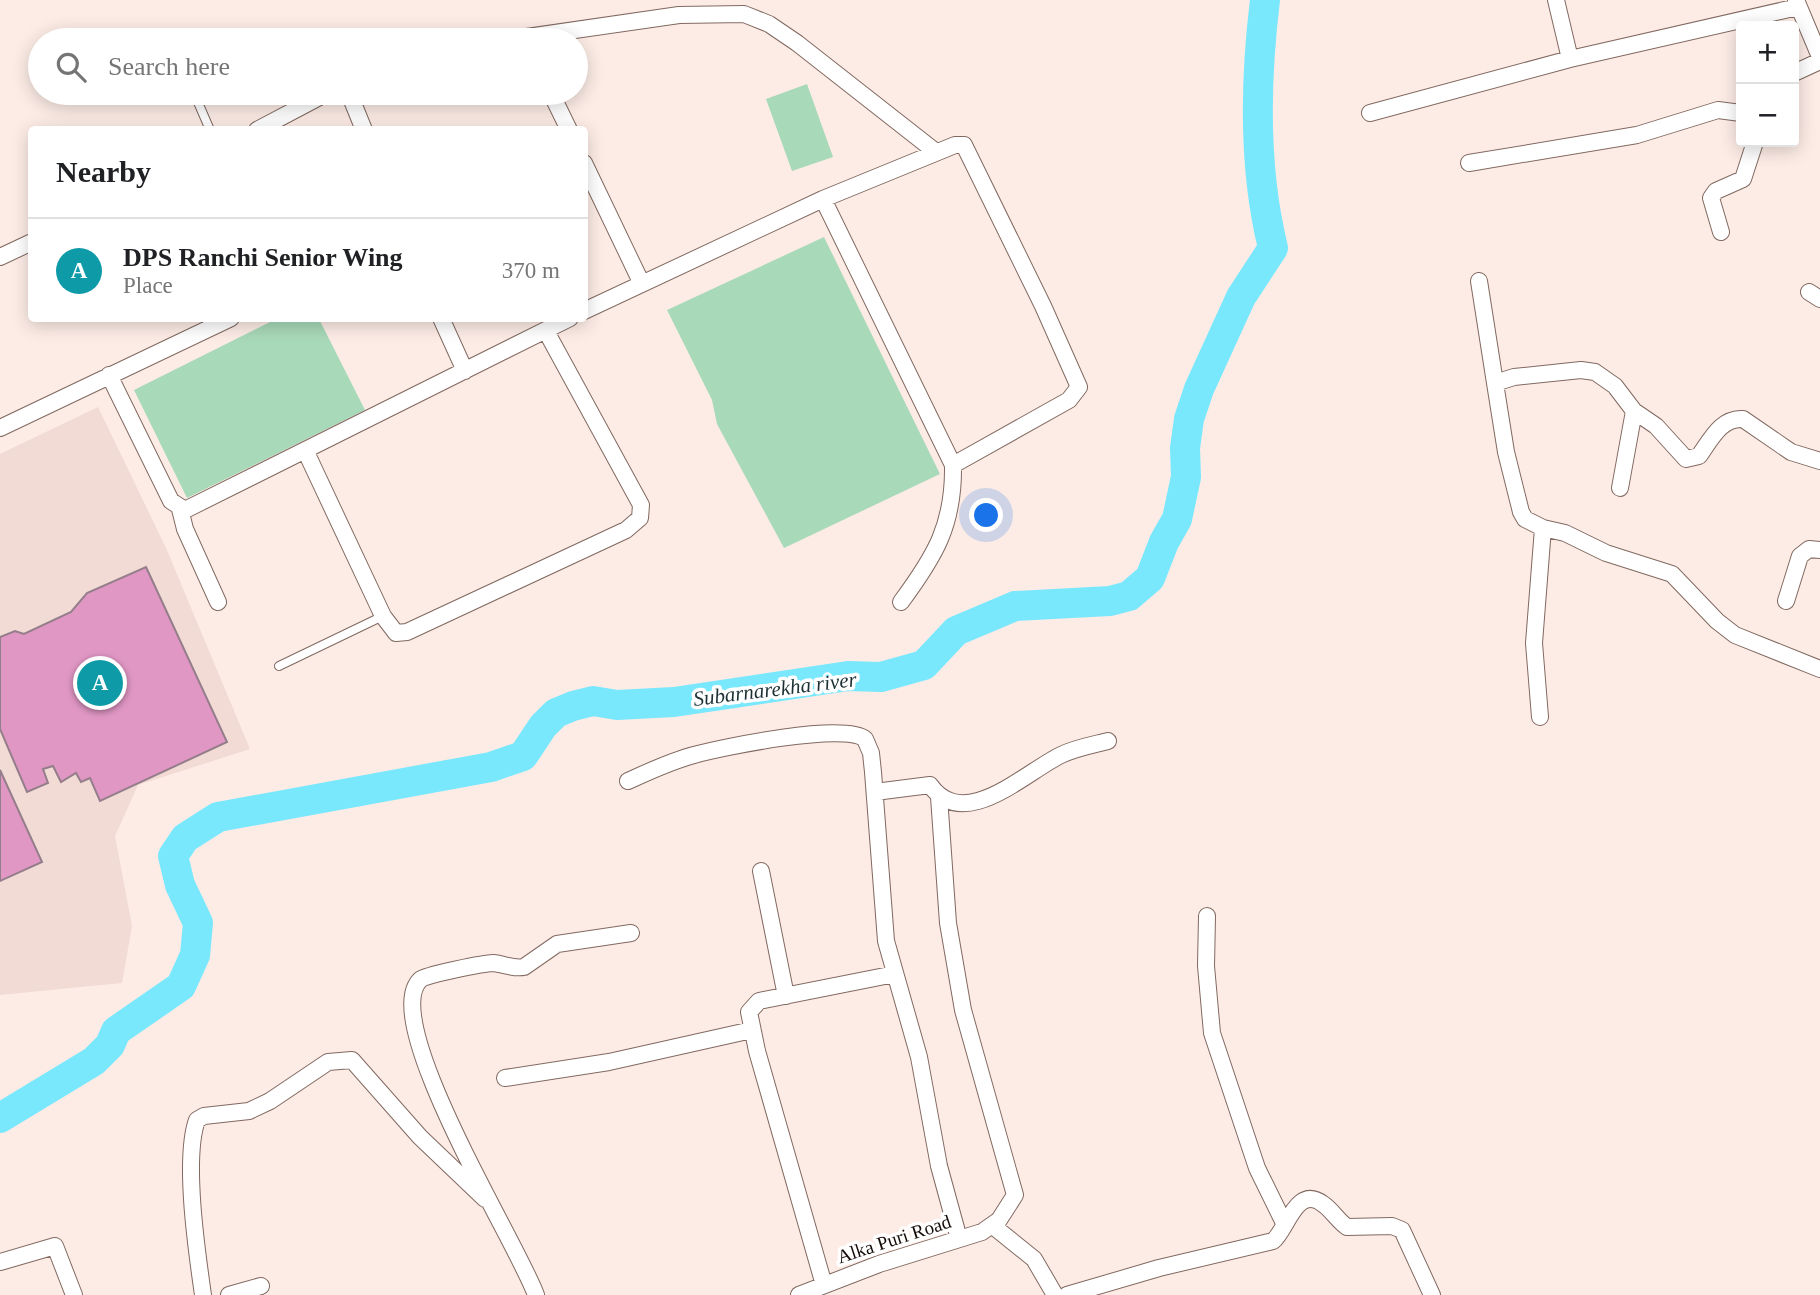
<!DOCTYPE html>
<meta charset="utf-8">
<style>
body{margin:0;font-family:Georgia,serif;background:#f6f6f6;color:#202124}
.controls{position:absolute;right:21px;top:21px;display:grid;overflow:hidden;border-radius:7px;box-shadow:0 4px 18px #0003}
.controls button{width:63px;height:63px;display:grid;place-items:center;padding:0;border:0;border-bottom:2px solid #e0e0e0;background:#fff;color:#202124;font:35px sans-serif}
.you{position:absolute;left:987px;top:516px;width:24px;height:24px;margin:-18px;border:5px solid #fff;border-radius:50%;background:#1a73e8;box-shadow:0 0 0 10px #1a73e833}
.badge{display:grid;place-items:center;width:46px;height:46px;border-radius:50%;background:#db2777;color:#fff;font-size:23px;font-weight:700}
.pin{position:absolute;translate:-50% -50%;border:4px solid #fff;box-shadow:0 2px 7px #0006}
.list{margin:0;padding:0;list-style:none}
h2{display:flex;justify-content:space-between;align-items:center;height:91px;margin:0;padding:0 28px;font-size:30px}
h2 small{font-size:23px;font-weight:400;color:#757577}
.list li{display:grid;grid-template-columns:46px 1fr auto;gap:21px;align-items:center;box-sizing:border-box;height:105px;padding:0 28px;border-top:2px solid #e0e0e0}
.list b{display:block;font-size:26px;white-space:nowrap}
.list p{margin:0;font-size:23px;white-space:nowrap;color:#757577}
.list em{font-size:23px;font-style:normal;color:#757577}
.icon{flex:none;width:38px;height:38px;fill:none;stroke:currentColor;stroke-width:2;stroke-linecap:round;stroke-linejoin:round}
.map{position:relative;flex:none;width:1820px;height:1295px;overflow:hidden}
.search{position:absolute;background:#fff;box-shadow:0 4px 18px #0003;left:28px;top:28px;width:560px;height:77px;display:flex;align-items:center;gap:18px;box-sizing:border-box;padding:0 24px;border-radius:38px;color:#757577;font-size:26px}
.panel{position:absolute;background:#fff;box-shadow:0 4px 18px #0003;left:28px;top:126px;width:560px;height:196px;border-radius:7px}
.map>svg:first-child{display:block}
.built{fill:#f1dbd4}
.green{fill:#a8d9b8}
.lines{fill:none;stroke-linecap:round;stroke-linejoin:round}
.river{stroke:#79e8fd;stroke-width:30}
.building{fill:#e197c4;stroke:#957e8b;stroke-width:2}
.lane-casing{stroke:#816960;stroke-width:10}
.street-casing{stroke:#816960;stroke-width:18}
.lane{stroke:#fff;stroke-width:8}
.street{stroke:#fff;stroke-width:16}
.labels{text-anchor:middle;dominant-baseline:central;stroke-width:7;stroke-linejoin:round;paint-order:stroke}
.street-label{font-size:19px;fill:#140b08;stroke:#fff}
.water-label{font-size:21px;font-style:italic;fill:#1c3034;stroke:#fff}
</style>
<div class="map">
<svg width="1820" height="1295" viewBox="0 0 1820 1295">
<rect width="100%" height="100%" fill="#fdece6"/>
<path class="built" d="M 98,407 L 166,548 L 250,749 L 138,785 L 115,836 L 132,926 L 122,983 L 0,995 L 0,454 Z"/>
<path class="green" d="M 807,84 L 833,157 L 792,171 L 766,99 Z
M 824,237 L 940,474 L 784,548 L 717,424 L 712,400 L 667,310 Z
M 278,318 L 319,319 L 365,410 L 187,498 L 134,390 Z"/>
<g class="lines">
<path class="river" d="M 0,1118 L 94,1061 L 110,1045 L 116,1031 L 181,986 L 195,955 L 198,923 L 180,885 L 173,856 L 185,838 L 218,817 L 491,767 L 523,756 L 543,726 L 556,713 L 573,706 L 593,701 L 617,705 L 674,702 L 848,676 L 881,677 L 924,665 L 956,631 L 1015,606 L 1110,601 L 1129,596 L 1150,578 L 1164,542 L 1177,519 L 1186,477 L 1185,448 L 1189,419 L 1199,389 L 1241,297 L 1273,248 C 1253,167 1255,82 1265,0"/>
</g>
<path class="building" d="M 146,567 L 227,742 L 100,801 L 90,778 L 81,782 L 76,773 L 61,782 L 53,766 L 43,769 L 48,783 L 27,792 L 0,729 L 0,637 L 15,631 L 24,634 L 71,612 L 87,593 Z
M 0,770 L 42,862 L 0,881 Z"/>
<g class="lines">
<g class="lane-casing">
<path id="lane" d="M 194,93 L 210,130
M 279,666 L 383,616"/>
</g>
<g class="street-casing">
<path id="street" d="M 1556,0 L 1570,59
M 1796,0 L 1820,57
M 506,40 L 679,15 L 744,14 L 769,24 L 797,43 L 936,152
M 1794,73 L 1820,61
M 349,93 L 364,130
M 551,93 L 569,130
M 1370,113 L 1570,59 L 1798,7
M 257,130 L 327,93
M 584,163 L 641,282
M 1469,163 L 1637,135 L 1718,110 L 1741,113
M 823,199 L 953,465 C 954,525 935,556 901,602
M 1721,232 L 1711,198 L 1716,191 L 1743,179 L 1755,142
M 0,257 L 32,242
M 1479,281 L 1495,383
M 1809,292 L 1820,299
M 584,311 L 823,199 L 955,145 L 964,145 L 1043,306 L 1079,387 L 1069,400 L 953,465
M 441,318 L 465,371
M 109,375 L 171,501 L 185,510 L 570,318
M 0,428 L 231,318
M 306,452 L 383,616 L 396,633 L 407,632 L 626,530 L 640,518 L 641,505 L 546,331
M 1620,488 L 1634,411
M 180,509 L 185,529 L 218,602
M 1543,528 L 1565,533 L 1606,553 L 1672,574 L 1717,621 L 1735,635 L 1820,669
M 1786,601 L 1800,556 L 1809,549 L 1820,550
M 1540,717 L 1534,643 L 1543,528 L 1525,519 L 1521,512 L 1506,452 L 1495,383 L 1514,377 L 1581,370 L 1595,372 L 1615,386 L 1634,411 L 1656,426 L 1686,459 L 1699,456 C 1710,441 1721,417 1743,419 L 1791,452 L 1820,461
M 628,781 C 650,771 671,761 694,755 C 723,747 845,722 865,739 L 871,753 L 873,772 L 886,941 L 919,1057 L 939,1166 L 959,1239
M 875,792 L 930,785 C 964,833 1024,773 1061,755 C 1075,748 1092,745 1108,741
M 761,871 L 786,996
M 1207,916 L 1206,966 L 1212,1033 L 1257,1168 L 1284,1223
M 505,1078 L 609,1062 L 752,1030
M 993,1226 L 1034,1259 L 1055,1295
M 0,1262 L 55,1246 L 74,1295
M 824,1285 L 757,1051 L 749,1012 L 759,1001 L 895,974
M 203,1295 C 197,1253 183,1159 197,1120 L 204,1116 L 249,1111 L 270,1101 L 328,1062 L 352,1060 L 420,1137 L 485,1199
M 229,1295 L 261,1286
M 536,1295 C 518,1244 376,1018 421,979 C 425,975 485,963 493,963 C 504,964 513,969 524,967 L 557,944 L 631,933
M 799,1295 L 879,1264 L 982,1232 L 999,1220 L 1015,1195 L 963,1010 L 948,923 L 939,797
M 1067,1295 L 1159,1268 L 1273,1241 C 1287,1230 1296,1184 1323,1204 C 1332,1210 1338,1221 1347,1227 L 1392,1226 L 1402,1230 L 1432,1295"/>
</g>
<use href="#lane" class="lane"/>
<use href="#street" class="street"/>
</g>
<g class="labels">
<g class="street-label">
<text transform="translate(894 1239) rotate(-18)">Alka Puri Road</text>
</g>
<g class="water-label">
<text transform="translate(775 689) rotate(-7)">Subarnarekha river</text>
</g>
</g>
</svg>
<div class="controls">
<button>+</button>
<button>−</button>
</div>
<div class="you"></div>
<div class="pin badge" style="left:100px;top:683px;background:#0f9aa8">A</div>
<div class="search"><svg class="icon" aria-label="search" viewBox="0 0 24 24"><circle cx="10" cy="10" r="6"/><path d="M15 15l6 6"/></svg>Search here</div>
<section class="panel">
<h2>Nearby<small></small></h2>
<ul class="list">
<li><span class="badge" style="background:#0f9aa8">A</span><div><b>DPS Ranchi Senior Wing</b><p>Place</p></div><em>370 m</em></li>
</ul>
</section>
</div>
